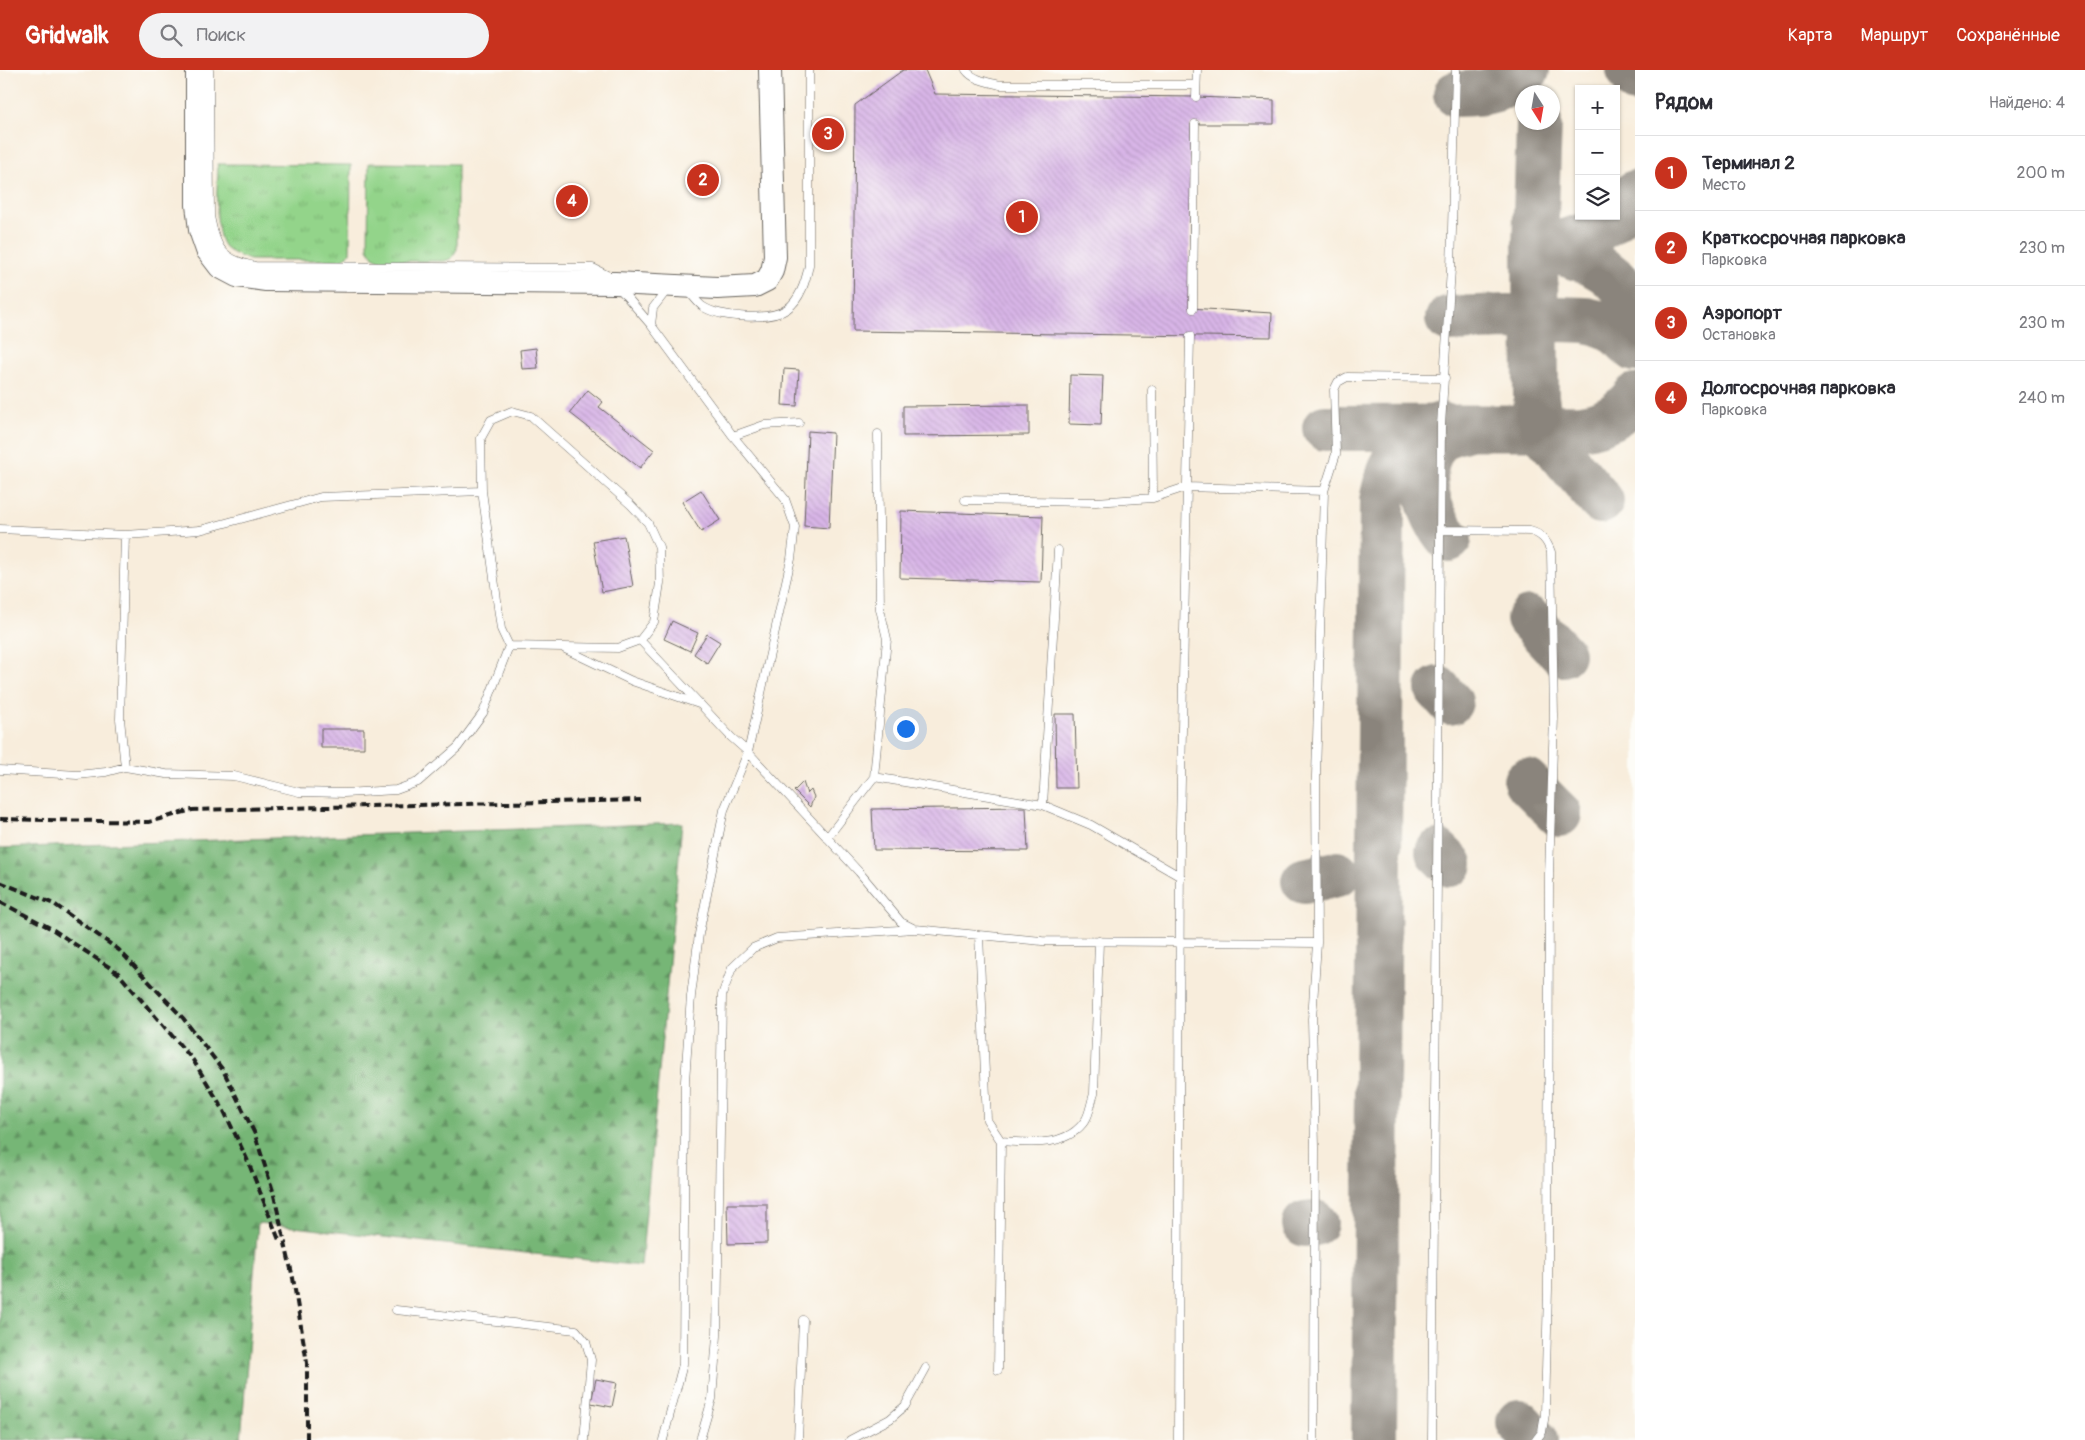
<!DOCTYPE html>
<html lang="ru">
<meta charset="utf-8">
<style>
body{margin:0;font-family:Pangolin,sans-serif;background:#f2f2f3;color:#2b2b33}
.controls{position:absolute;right:15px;top:15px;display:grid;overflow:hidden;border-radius:0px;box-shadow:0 1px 4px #0004}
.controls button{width:45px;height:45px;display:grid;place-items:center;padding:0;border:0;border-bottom:1px solid #e1e1e2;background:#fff;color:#2b2b33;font:25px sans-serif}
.compass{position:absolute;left:1515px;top:15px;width:45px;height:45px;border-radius:50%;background:#fff;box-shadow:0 1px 4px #0004;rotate:169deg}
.you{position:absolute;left:905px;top:658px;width:18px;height:18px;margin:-12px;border:4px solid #fff;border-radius:50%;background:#1a73e8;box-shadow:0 0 0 8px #1a73e833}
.badge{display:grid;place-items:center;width:32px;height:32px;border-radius:50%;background:#c8321e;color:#fff;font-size:16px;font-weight:700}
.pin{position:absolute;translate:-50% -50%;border:2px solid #fff;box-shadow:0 1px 5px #0006}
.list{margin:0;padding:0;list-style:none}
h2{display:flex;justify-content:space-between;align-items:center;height:65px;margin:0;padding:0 20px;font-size:21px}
h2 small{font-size:16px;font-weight:400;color:#7c7c81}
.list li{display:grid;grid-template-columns:32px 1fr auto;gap:15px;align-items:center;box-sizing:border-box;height:75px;padding:0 20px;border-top:1px solid #e1e1e2}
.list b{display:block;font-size:19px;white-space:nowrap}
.list p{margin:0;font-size:16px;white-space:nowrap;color:#7c7c81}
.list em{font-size:16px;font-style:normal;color:#7c7c81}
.icon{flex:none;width:28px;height:28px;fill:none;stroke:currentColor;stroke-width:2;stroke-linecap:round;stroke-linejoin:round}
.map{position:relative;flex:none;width:1635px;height:1370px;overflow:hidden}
header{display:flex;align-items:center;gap:30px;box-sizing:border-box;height:70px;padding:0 25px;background:#c8321e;color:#fff}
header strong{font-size:24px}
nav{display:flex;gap:28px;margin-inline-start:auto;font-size:18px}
.search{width:350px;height:45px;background:#f2f2f3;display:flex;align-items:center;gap:12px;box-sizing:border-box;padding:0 18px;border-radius:28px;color:#7c7c81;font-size:19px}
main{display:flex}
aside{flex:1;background:#fff}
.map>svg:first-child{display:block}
.grass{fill:url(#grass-tufts);stroke:#587853}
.forest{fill:url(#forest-firs);stroke:#496949}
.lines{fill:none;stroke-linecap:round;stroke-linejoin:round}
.taxiway{stroke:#8a847c;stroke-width:46}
.building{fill:url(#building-back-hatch)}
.lane-casing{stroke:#69655f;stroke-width:9}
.secondary-casing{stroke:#69655f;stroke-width:24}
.lane{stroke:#fff;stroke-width:8}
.secondary{stroke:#fff;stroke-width:22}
.rail{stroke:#1c1c1c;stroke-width:4;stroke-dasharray:8 4;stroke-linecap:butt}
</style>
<header>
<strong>Gridwalk</strong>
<div class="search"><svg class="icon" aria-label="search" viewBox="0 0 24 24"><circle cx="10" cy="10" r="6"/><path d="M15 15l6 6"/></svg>Поиск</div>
<nav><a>Карта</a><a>Маршрут</a><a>Сохранённые</a></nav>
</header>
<main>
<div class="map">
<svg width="1635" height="1370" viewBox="0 0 1635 1370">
<defs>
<pattern id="grass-tufts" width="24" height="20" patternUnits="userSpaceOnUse" patternTransform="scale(1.25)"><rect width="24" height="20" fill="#93d48a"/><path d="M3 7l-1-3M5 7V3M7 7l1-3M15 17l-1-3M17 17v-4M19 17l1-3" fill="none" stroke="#7eb576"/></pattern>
<pattern id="forest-firs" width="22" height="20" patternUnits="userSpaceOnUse" patternTransform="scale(1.25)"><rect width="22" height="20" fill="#76b676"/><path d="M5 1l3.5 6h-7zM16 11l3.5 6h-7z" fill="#609360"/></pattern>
<pattern id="building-back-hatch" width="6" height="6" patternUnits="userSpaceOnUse" patternTransform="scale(1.25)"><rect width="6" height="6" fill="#d8b5e7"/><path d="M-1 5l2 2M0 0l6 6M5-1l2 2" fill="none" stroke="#b99bc6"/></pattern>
</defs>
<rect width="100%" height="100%" fill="#fdfcf7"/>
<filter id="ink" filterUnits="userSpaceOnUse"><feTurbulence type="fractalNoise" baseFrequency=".02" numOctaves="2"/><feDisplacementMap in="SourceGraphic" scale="10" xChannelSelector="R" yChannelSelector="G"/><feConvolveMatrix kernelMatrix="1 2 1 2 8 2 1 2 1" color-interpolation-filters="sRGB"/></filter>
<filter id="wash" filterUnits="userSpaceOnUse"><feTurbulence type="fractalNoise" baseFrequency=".0096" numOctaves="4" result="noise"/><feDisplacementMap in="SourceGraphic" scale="20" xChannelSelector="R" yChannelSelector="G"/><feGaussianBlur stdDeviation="1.12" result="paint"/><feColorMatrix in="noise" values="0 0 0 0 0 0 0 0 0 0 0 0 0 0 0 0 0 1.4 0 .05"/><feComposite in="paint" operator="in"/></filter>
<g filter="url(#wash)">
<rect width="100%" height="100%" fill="#f8eddc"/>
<path class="grass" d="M 369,93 L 457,94 L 457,179 L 452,188 L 445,191 L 381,191 L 373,187 L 368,179 Z
M 218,94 L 351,95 L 350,183 L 344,189 L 339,190 L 250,190 C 242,187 233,184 226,178 C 212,164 218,113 218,94 Z"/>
<path class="forest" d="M 682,753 L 641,1196 L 258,1153 L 241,1370 L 0,1370 L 0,778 Z"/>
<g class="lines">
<path class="taxiway" d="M 1629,0 L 1635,10
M 1456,24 C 1489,24 1502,20 1527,0
M 1539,52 L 1535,176 L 1536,327 L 1539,348 L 1546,366 L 1601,431
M 1535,176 C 1578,186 1611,194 1635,234
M 1537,176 C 1579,172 1611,160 1635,123
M 1448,249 L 1507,247 L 1586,250 L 1599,253 L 1617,263 L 1635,279
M 1325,358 L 1580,357 C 1604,354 1620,345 1635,326
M 1449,469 C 1427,444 1413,396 1440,369 C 1447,363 1457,362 1465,359
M 1529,549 L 1562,584
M 1438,619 L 1450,632
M 1526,711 L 1559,744
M 1438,782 L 1450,794
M 1304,811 L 1337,804
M 1305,1154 L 1315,1153
M 1519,1352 L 1536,1370
M 1374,1370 L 1382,431 C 1389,393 1402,367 1441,355"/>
</g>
<g id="blocks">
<path class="building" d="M 903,0 L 925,0 L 935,24 L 1196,27 L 1274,30 L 1274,54 L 1191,54 L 1189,238 L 1272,243 L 1271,267 L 853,261 L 855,35 Z
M 536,278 L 538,298 L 522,299 L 520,280 Z
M 784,299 L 799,300 L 797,336 L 782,335 Z
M 1070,305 L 1103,306 L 1101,355 L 1069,354 Z
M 588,320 L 603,332 L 599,337 L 654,380 L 640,398 L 570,343 Z
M 1029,335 L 1029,365 L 903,366 L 903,336 Z
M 808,361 L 833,363 L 829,458 L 804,456 Z
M 701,420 L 720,450 L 701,462 L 682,432 Z
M 901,441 L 1043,446 L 1041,512 L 900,508 Z
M 624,466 L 633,516 L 602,522 L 593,471 Z
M 672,551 L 698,563 L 690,581 L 664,569 Z
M 707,564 L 720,572 L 707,593 L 694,584 Z
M 1055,644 L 1075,644 L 1077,718 L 1056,718 Z
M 321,659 L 364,659 L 364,678 L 321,678 Z
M 803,712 L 807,724 L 811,720 L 814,727 L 810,737 L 794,721 Z
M 1026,737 L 1028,781 L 874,780 L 872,739 Z
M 727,1134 L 767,1134 L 767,1173 L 728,1174 Z
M 596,1309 L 617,1313 L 612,1337 L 591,1333 Z"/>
</g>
</g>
<g filter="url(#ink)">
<use href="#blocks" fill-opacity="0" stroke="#69655f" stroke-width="1"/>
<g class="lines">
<g class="lane-casing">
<path id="lane" d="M 209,0 L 210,146 C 216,178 221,189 255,196 L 593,198 L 609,206
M 966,0 C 973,10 988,12 1000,15 L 1196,15
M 1196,27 L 1197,0
M 620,219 L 651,255 L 733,366 L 785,429 L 795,457 L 791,489 L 748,682 L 724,740 L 699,864 L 691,926 L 685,1011 L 683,1294 L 663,1370
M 689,222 C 693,226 697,232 702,236 C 718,248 770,251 787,239 C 801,229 806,210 809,195 L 809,0
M 1193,239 L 1195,54
M 651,255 L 653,238 L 667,220
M 512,341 L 531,346 L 631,435 L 648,453 L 659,477 L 660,513 L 654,552 L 640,570 L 618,578 L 509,576 L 501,559 L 482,421 L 481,368 L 491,350 Z
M 733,366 L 764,355 L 799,353
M 1153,428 L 1186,417 L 1324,421
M 965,430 L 1096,432 L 1153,428 L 1152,320
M 0,459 L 125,465 L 200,460 L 321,427 L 482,421
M 1441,460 L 1530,461 C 1542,464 1547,471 1551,482 L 1554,646 L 1549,804 L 1548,1219 L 1545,1344 L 1542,1362 L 1536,1370
M 640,570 L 731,667 L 748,682 L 859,802 L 901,852 L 915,859 L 1042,871 L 1317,873
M 565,579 L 632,611 L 699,634
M 125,697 L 120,649 L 125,465
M 0,700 L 77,705 L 106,702 L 125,697 L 166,704 L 234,706 L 299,722 L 344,723 L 396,720 L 418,712 L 458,677 L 483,643 L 509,576
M 874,707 L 1043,735 L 1091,755 L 1181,807
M 1043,735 L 1058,480
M 827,768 L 874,707 L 887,569 L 880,539 L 878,364
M 979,865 L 987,1050 L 1001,1071 L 998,1300
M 1001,1071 C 1030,1073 1068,1078 1086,1049 C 1090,1042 1091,1032 1094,1024 L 1099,871
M 396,1240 L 576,1260 L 586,1272 L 591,1290 L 584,1370
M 700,1370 L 712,1329 L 717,1266 L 722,925 L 732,898 L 753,878 L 777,868 L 914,859
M 798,1370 L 803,1250
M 850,1370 L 890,1349 L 905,1336 L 926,1298
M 1178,1370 L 1180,758 L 1190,266
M 1314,1370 L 1315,1077 L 1312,949 L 1317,873 L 1316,706 L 1324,421 L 1336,384 L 1334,320 L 1338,312 L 1347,307 L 1445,308
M 1432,1370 L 1441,355 L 1451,199 L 1456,0"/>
</g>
<g class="secondary-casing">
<path id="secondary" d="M 197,0 L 197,135 L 200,160 L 207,180 L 220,197 L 237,206 L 266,210 L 615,213 L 717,218 L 755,216 L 767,210 L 772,201 L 775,187 L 770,0"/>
</g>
<use href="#lane" class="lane"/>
<use href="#secondary" class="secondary"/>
<path class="rail" d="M 0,749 L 149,752 L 192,740 L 640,730
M 0,812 L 54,834 L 119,880 L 183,948 L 223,1000 L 254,1062 L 273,1121 L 293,1208 L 307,1293 L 307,1370
M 0,832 L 52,859 L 118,903 L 193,990 L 223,1039 L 247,1089 L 279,1170"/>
</g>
</g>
</svg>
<div class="controls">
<button>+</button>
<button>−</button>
<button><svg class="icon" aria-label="layers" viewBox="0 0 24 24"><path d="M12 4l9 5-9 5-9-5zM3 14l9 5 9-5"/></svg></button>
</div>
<svg class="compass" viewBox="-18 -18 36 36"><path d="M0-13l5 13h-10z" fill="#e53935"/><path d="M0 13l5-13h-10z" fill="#7c7c81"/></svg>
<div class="you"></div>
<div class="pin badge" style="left:1022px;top:147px">1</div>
<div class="pin badge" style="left:703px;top:110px">2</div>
<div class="pin badge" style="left:828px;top:64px">3</div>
<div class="pin badge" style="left:572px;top:131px">4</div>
</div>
<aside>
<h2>Рядом<small>Найдено: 4</small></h2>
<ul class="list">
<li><span class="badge">1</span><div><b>Терминал 2</b><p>Место</p></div><em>200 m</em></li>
<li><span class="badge">2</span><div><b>Краткосрочная парковка</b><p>Парковка</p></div><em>230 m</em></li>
<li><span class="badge">3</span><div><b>Аэропорт</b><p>Остановка</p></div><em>230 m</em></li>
<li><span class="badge">4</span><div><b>Долгосрочная парковка</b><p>Парковка</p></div><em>240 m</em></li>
</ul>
</aside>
</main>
